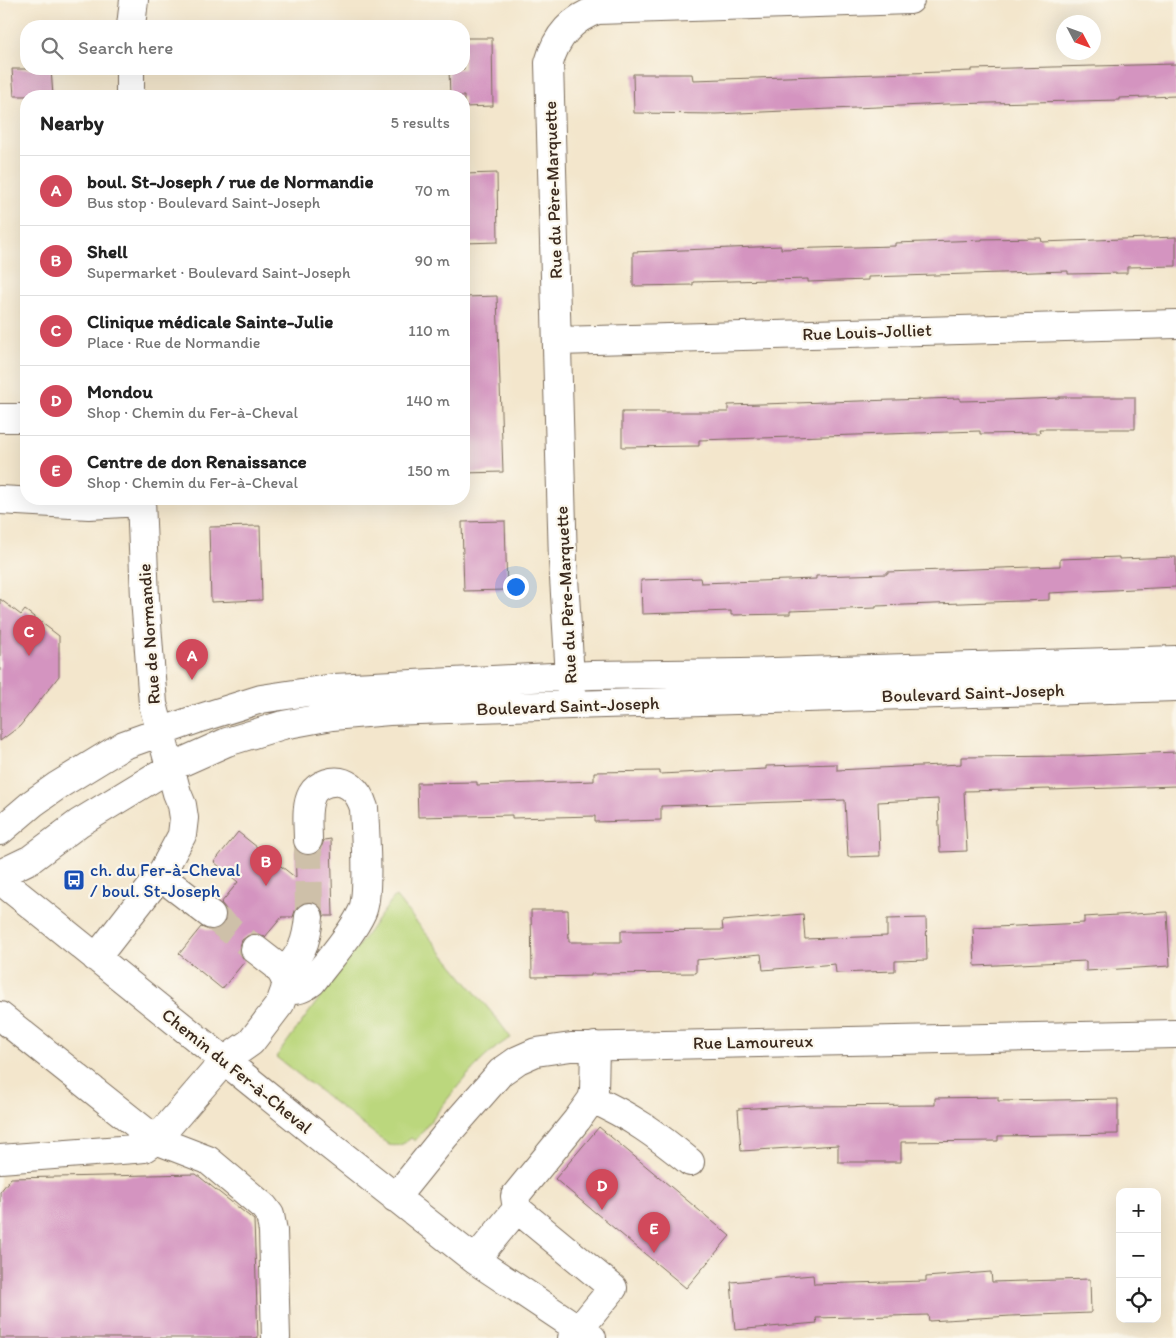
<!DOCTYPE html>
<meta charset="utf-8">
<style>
body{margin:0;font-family:Itim,sans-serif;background:#f2f2f2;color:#222}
.controls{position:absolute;right:15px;bottom:15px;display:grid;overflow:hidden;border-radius:10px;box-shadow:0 5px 20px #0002}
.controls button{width:45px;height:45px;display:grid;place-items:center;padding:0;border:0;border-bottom:1px solid #e0e0e0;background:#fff;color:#222;font:25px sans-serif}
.compass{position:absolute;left:1056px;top:15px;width:45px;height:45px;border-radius:50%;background:#fff;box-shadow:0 5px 20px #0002;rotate:131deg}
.you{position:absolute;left:515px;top:586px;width:18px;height:18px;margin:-12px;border:4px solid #fff;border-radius:50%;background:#1a73e8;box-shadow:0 0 0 8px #1a73e833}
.badge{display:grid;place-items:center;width:32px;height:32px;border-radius:50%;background:#d1495b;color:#fff;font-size:16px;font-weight:700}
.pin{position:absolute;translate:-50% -41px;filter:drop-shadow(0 1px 2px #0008)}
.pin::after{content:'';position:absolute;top:26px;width:18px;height:15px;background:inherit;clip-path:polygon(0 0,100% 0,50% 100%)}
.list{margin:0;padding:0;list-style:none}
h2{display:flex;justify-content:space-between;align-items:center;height:65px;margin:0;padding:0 20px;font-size:21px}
h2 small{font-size:16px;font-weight:400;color:#767676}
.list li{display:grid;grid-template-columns:32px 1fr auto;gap:15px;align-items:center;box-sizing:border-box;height:70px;padding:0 20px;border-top:1px solid #e0e0e0}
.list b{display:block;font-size:19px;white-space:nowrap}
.list p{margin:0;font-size:16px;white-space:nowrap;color:#767676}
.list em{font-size:16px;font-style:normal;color:#767676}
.icon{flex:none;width:28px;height:28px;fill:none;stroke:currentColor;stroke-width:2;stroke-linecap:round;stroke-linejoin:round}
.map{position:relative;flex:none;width:1176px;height:1338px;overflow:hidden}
.search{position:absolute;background:#fff;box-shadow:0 5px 20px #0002;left:20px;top:20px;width:450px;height:55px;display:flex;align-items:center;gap:12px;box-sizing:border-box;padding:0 18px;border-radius:20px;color:#767676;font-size:19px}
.panel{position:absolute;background:#fff;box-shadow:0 5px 20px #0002;left:20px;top:90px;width:450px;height:415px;border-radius:20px}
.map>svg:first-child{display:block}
.green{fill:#bbd77d;stroke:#7b804e}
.building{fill:#d494c0}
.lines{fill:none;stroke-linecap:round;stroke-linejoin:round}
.minor-tunnel{stroke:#cec0a9;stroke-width:28;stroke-dasharray:28 14;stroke-linecap:butt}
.minor-casing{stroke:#7b6c5b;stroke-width:30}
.minor{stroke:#fff;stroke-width:28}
.labels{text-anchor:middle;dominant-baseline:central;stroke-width:4.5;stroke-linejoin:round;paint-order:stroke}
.street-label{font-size:18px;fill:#3b2a1e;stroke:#fbf7ec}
.transit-label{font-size:18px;fill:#164399;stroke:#fbf7ec;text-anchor:start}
</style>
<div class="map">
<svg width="1176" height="1338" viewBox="0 0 1176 1338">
<rect width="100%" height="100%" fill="#fbf7ec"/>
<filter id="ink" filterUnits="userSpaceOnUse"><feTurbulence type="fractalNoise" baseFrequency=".02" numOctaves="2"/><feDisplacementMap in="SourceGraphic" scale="10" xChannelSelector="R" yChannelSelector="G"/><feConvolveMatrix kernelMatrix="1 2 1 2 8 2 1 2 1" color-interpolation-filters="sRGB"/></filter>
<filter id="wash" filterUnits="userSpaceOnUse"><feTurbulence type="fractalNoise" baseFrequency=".0096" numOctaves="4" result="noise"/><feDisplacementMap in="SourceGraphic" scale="20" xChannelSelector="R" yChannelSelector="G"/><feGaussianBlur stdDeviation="1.12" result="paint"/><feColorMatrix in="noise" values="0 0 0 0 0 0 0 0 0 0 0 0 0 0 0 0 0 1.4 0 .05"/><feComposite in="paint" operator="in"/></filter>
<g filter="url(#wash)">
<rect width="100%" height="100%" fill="#f3e6cc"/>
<path class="green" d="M 395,896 L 497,1019 L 511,1038 C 477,1055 440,1110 415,1141 L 411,1138 C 404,1144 399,1147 389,1145 L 276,1057 Z"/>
<g id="blocks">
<path class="building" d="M 464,38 L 492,38 L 493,106 L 464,107 L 464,96 L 450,96 L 449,69 L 464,69 Z
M 1176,64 L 1176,96 L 1119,98 L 1119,100 L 947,104 L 716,114 L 634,113 L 633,74 L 692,74 L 693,80 L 972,71 L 972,69 Z
M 12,69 L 51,69 L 53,96 L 14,96 Z
M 497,173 L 498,242 L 464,243 L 464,174 Z
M 1176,237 L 1176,266 L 1127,267 L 1127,273 L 1068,274 L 1068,271 L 1002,273 L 868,277 L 868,280 L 808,282 L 808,279 L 693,282 L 693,285 L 633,286 L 633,252 L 781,246 L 781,249 L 895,246 L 895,243 L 982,240 L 982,239 L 1041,238 L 1042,242 Z
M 497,296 L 503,472 L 464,473 L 464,297 Z
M 1059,397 L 1135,397 L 1135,429 L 1039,429 L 1040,433 L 980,434 L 980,431 L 699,440 L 699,446 L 622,447 L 622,412 L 728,412 L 728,405 L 960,398 L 960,401 L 1005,400 L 1059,398 Z
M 505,521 L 507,590 L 464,591 L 462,522 Z
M 260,526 L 262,600 L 211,602 L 209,527 Z
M 1119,557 L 1119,559 L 1176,557 L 1176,587 L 1049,593 L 1049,600 L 876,606 L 876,608 L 790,611 L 790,614 L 731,615 L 731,611 L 642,614 L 641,580 L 700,578 L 701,583 L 816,579 L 816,576 L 887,574 L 887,572 L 1060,566 L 1060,559 Z
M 0,599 L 21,615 L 25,610 L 59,636 L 59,676 L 20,726 L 0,741 Z
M 1176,752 L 1176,786 L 1050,790 L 1050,789 L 964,791 L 967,851 L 940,852 L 938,799 L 878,802 L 880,856 L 848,857 L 845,800 L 661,806 L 661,820 L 595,822 L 595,816 L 512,818 L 512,815 L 418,817 L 417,783 L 477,782 L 477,785 L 594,781 L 594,772 L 660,771 L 660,774 L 766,769 L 766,766 L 837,764 L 837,770 L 961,764 L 961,757 L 1080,756 Z
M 238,832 L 296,878 L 295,849 L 301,854 L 309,856 L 316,854 L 321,848 L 324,840 L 331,839 L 333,916 L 324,916 L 323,910 L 318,904 L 311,902 L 303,902 L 296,908 L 293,917 L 282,917 L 265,937 L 258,934 L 249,935 L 242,940 L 240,947 L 241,955 L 245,961 L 222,989 L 179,954 L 201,927 L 209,930 L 217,929 L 224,924 L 226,917 L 226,909 L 221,903 L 238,882 L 214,862 Z
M 531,910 L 568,910 L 569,942 L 621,942 L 621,931 L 723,930 L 722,921 L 803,914 L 805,939 L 887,936 L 887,919 L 926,918 L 927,960 L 895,961 L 895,971 L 836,973 L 835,964 L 763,970 L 761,954 L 696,960 L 696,973 L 591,974 L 591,976 L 532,977 Z
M 1167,912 L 1170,966 L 1086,971 L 1086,961 L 975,966 L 973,928 L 1084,923 L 1084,917 Z
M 998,1097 L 998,1101 L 1118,1099 L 1118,1134 L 998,1136 L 998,1141 L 901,1142 L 901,1162 L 838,1162 L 838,1145 L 741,1151 L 738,1109 L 805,1105 L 805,1106 L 935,1105 L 935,1098 Z
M 599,1127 L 730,1236 L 686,1288 L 555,1179 Z
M 196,1174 L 254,1220 L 258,1338 L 0,1338 L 0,1192 L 11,1178 Z
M 991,1272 L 992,1282 L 1090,1279 L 1091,1313 L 1011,1316 L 929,1321 L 928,1315 L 816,1318 L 817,1323 L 735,1330 L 731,1282 L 813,1275 L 814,1284 L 926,1281 L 926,1277 Z"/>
</g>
</g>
<g filter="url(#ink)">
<use href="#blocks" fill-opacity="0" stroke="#7b6c5b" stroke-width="1"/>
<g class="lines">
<path class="minor-tunnel" d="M 308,840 L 309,917
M 211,915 L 255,949"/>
<g class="minor-casing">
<path id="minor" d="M 131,26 L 134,0
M 130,69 L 130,96
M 558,341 L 1176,324
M 0,418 L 26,418
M 0,500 L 89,505 L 141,502
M 571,694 L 563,561 L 549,63 C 556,37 571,19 597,10 L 910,0
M 0,831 L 33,803 L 57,786 L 124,745 L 197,719 L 261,699 L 334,688 L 592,675 L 742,673 L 1176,660
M 0,874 L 31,859 L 79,823 L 171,767 L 227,742 L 283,725 L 332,716 L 389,711 L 571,705 L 1176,687
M 160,876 L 211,915
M 0,880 L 328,1144 L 475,1260 L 592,1338
M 96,958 L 160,876 L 182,835 L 184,818 L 182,805 L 177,793 L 153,704 L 145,598 L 141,499
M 283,975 C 301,952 306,947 309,917
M 285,990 C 297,991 303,989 312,982 C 328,960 351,936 362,912 C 370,895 365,830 364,808 C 359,791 346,777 327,783 C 321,785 315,788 312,794 C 305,807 308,825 308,840
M 0,1016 L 156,1140 L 224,1061 L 251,1042 L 280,1004 L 285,990 L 286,982 L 283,975 L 277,966 L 255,949
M 592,1099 C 631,1116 657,1135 690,1162
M 0,1159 L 134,1149 L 144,1148 L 156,1140 L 208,1160 L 264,1207 L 270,1215 L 273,1231 L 276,1338
M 395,1198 L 445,1136 L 501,1072 L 518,1060 L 536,1052 L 571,1047 L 1176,1034
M 517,1209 L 515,1196 L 577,1120 L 592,1099 L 594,1091 L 595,1046
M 475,1260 L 517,1209 L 613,1288 L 572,1338"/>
</g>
<use href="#minor" class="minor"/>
</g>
</g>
<defs>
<g id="bus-square" transform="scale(1.125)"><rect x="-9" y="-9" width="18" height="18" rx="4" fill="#1a4fb4" stroke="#fbf7ec"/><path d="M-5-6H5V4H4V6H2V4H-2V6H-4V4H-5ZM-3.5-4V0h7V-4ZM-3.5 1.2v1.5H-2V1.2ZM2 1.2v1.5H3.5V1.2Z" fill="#fff"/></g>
</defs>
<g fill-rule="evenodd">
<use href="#bus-square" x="74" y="880"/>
</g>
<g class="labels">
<g class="street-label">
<text transform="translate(553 190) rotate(-92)">Rue du Père-Marquette</text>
<text transform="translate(867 332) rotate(-2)">Rue Louis-Jolliet</text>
<text transform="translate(566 595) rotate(-93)">Rue du Père-Marquette</text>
<text transform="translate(149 634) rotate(-94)">Rue de Normandie</text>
<text transform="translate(973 693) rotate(-2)">Boulevard Saint-Joseph</text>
<text transform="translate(568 706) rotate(-2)">Boulevard Saint-Joseph</text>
<text transform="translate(753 1042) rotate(-1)">Rue Lamoureux</text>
<text transform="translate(237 1071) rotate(39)">Chemin du Fer-à-Cheval</text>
</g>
<g class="transit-label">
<text x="90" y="870">ch. du Fer-à-Cheval<tspan x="90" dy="21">/ boul. St-Joseph</tspan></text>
</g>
</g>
</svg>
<div class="controls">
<button>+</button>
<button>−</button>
<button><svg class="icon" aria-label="locate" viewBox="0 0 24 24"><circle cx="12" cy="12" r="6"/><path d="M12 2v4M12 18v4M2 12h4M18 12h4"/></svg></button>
</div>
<svg class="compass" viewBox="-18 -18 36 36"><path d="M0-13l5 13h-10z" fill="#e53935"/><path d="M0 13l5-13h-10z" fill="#767676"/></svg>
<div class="you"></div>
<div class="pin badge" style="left:192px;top:680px">A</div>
<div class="pin badge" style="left:266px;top:886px">B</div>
<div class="pin badge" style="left:29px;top:656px">C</div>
<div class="pin badge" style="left:602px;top:1210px">D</div>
<div class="pin badge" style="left:654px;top:1253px">E</div>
<div class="search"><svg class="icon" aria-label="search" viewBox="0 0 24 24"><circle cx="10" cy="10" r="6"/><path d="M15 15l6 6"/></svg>Search here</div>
<section class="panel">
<h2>Nearby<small>5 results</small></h2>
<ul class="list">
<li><span class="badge">A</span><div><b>boul. St-Joseph / rue de Normandie</b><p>Bus stop · Boulevard Saint-Joseph</p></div><em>70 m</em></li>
<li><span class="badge">B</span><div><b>Shell</b><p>Supermarket · Boulevard Saint-Joseph</p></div><em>90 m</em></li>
<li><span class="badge">C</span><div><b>Clinique médicale Sainte-Julie</b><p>Place · Rue de Normandie</p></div><em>110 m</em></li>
<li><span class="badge">D</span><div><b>Mondou</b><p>Shop · Chemin du Fer-à-Cheval</p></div><em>140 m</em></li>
<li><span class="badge">E</span><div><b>Centre de don Renaissance</b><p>Shop · Chemin du Fer-à-Cheval</p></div><em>150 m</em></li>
</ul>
</section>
</div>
